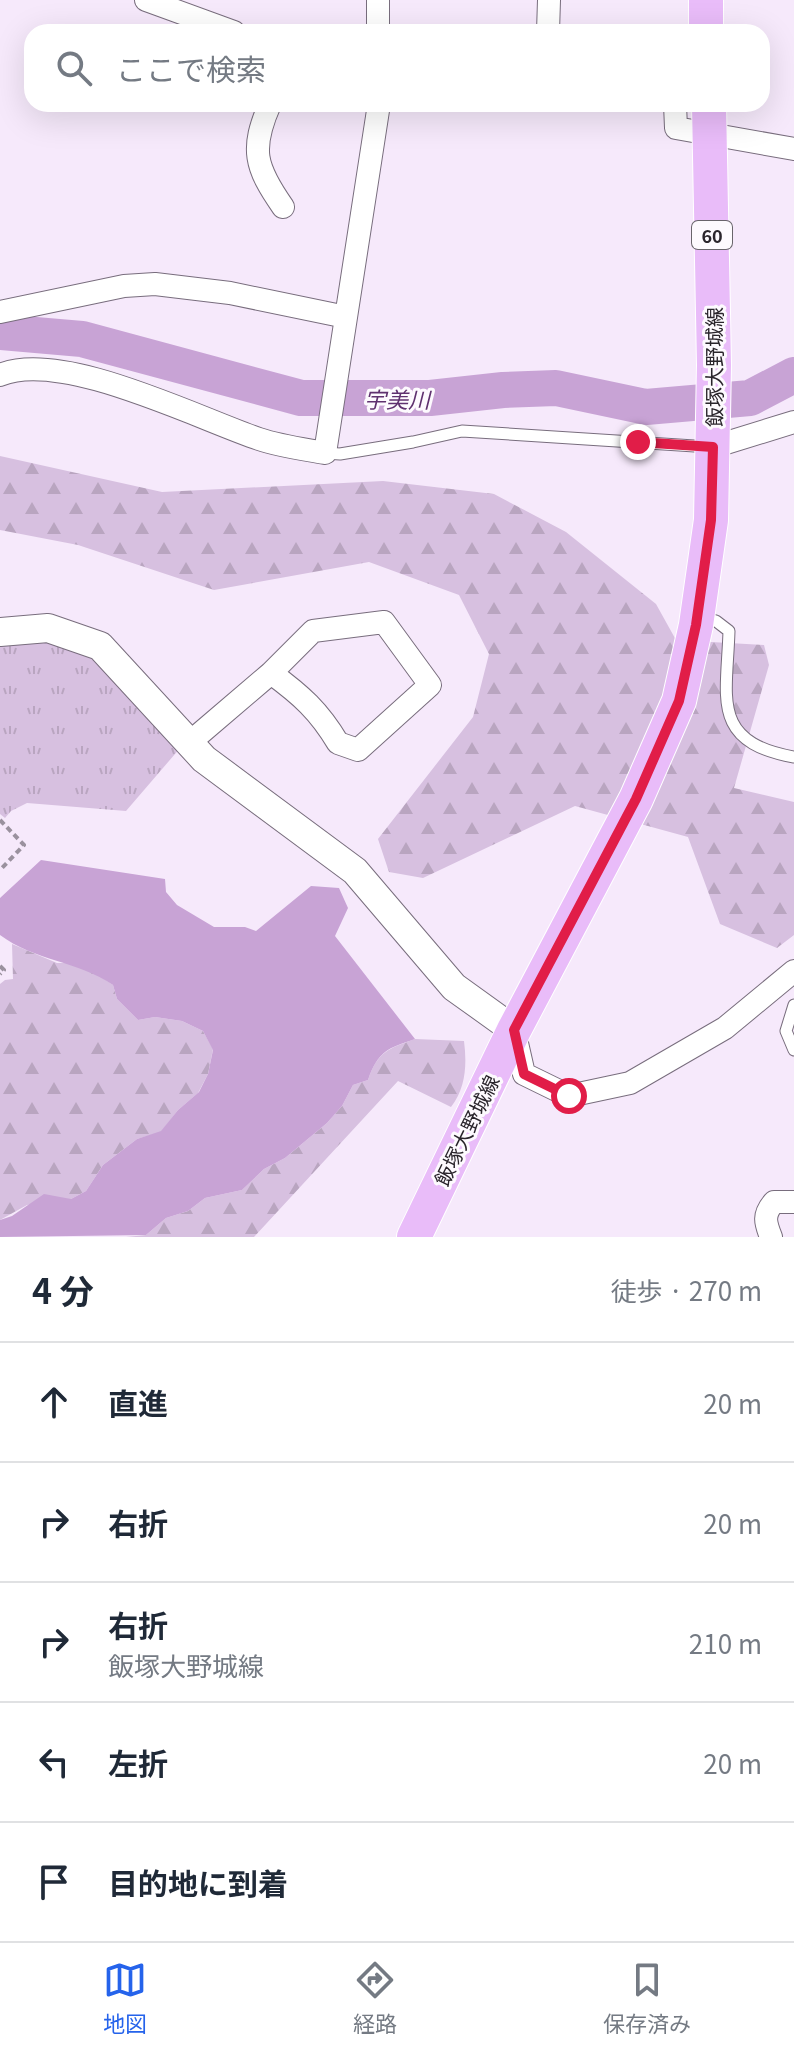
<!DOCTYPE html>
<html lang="ja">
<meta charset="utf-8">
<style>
body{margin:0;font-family:Georgia,"Noto Sans JP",serif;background:#f6f6f7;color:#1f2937}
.stop{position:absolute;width:24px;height:24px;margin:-18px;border:6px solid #e11d48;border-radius:50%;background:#fff}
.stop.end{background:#e11d48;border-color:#fff;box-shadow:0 2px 8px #0008}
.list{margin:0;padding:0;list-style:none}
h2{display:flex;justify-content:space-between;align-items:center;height:104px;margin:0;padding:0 32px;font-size:34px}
h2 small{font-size:26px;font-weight:400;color:#747a83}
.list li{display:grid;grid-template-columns:52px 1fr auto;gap:24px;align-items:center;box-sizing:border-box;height:120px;padding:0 32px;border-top:2px solid #e0e1e3}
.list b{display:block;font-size:30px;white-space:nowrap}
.list p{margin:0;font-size:26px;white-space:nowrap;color:#747a83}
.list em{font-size:26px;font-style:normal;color:#747a83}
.icon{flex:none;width:44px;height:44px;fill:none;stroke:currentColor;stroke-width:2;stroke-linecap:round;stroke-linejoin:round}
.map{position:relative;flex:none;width:794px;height:1237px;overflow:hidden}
.search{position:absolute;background:#fff;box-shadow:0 8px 32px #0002;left:24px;right:24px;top:24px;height:88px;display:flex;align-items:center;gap:20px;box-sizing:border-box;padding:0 28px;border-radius:24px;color:#747a83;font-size:30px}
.sheet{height:704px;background:#fff}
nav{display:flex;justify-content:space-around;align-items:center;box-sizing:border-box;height:112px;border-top:2px solid #e0e1e3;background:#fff;font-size:22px;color:#747a83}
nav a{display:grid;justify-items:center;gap:4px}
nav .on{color:#2563eb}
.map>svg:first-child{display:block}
.forest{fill:url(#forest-firs)}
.park{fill:url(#park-tufts)}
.water{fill:#c8a3d5}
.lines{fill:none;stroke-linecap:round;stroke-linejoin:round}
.river{stroke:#c8a3d5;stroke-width:36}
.service-casing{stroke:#786d7d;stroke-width:13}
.minor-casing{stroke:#786d7d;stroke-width:24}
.tertiary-casing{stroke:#786d7d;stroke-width:30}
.primary-casing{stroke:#fff;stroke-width:36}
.path{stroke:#9a919e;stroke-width:4;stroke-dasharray:6 4;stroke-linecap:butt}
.service{stroke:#fff;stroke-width:11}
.minor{stroke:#fff;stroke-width:22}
.tertiary{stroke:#fff;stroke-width:28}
.primary{stroke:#e9bcf9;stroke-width:34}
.route{stroke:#e11d48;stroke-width:10}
.labels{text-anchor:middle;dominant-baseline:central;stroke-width:6;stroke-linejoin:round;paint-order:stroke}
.shield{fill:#fdfafe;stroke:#69656b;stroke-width:2}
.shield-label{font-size:18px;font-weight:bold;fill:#2a252c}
.street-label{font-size:20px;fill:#2a252c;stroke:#fdfafe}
.water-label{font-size:22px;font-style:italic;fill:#5f316f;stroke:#fdfafe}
</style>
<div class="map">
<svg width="794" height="1237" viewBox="0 0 794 1237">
<defs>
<pattern id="forest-firs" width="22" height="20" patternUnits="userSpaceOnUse" patternTransform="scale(2)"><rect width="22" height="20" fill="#d7c0e0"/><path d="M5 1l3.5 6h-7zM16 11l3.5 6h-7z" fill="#b9a5c0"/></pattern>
<pattern id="park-tufts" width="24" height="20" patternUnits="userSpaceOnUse" patternTransform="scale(2)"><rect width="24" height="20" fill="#d7c0e0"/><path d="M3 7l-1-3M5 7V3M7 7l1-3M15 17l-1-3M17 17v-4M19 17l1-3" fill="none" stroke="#b9a5c0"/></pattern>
</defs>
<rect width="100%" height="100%" fill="#f6e9fb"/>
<path class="forest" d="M 0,456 L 162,492 L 383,481 L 494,494 L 566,532 L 656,604 L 676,640 L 764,645 L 769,665 L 734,788 L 794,802 L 794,935 L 777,948 L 720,924 L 688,837 L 575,806 L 423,878 L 389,872 L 378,839 L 473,717 L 489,654 L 459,595 L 369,562 L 214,590 L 78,545 L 0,530 Z
M 12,944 L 57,963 L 67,963 L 97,974 L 113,985 L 117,999 L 138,1020 L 155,1017 L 182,1021 L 203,1031 L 213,1049 L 208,1074 L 198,1093 L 178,1110 L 161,1132 L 137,1139 L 103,1165 L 86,1191 L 71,1199 L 27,1205 L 0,1220 L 0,984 L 5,980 L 13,979 Z
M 415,1039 L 464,1041 C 467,1064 466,1088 451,1107 L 398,1081 L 254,1237 L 126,1237 L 146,1235 L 166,1218 L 188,1211 L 205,1198 L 242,1190 L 264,1169 L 285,1158 L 327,1123 L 342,1106 L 353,1085 L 368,1080 C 378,1051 388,1049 415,1039 Z"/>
<path class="park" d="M 25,635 L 90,650 L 181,747 L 126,811 L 27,803 L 11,811 L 5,818 L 0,814 L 0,642 Z"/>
<path class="water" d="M 41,860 L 165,879 L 166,892 L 177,905 L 214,927 L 245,927 L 256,931 L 311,886 L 339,888 L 348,908 L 335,936 L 415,1039 C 388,1048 378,1051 368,1080 L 353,1085 L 342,1106 L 327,1123 L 285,1158 L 264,1169 L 242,1190 L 205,1198 L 188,1211 L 166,1218 L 146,1235 L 0,1237 L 0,1220 L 12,1216 L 44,1194 L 71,1199 L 86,1191 L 103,1165 L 137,1139 L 161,1131 L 178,1110 L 199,1092 L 208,1074 L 213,1050 L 203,1031 L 182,1021 L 155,1017 L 138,1020 L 117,999 L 113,985 C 78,961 35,961 0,935 L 0,898 Z"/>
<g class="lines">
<path class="river" d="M 0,332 L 82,339 L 301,398 L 430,398 L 503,390 L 556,388 L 646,407 L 750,398 L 794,375"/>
<g class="service-casing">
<path id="service" d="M 325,453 L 340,454 L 413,442 L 462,431 L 710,447
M 701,617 L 716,621 L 729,631 C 727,698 710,742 794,757
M 794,1005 L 786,1031 L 794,1050"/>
</g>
<g class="minor-casing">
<path id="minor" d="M 146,0 L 234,32
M 378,32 L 378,0
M 548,32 L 549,0
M 270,104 C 250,149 255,167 283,207
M 675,104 L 676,128 L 794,149
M 0,312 L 124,286 L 155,284 L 230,293 L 346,317
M 0,375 C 61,349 197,418 259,439 C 280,446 303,449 325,453 L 379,104
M 713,447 L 794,422
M 384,622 L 430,685 L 358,750 L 338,743 C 319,711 301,695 271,673 L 313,631 Z
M 189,743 L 271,673
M 514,1030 L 524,1074 L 569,1096 L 630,1083 L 725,1028 L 794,971
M 771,1237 C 765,1222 763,1215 774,1202 L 794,1202"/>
</g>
<g class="tertiary-casing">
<path id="tertiary" d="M 0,632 L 48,628 L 100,646 L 204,759 L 355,871 L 454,987 L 514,1030"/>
</g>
<g class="primary-casing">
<path id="primary" d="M 706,32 L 706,0
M 414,1237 L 514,1030 L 636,799 L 679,701 L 696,625 L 711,520 L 714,365 L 709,104"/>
</g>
<path class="path" d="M 0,820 L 24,845 L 0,870
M 0,966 L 4,970 L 0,974"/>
<use href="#service" class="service"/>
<use href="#minor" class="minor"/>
<use href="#tertiary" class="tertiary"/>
<use href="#primary" class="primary"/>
</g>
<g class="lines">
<path class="route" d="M 569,1096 L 524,1074 L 514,1030 L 636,799 L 679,701 L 696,625 L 711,520 L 713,447 L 638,442"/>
</g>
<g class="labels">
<rect class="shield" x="692" y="221" width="40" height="28" rx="6"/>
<g class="shield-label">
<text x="712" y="235">60</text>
</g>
<g class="street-label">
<text transform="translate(713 367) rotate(-90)">飯塚大野城線</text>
<text transform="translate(466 1130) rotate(-64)">飯塚大野城線</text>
</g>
<g class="water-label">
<text x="397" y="398">宇美川</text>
</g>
</g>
</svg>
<div class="stop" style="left:569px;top:1096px"></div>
<div class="stop end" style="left:638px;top:442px"></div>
<div class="search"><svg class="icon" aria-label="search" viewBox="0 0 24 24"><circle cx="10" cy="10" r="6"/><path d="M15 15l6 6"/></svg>ここで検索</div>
</div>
<section class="sheet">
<h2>4 分<small>徒歩 · 270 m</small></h2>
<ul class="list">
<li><svg class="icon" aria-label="ahead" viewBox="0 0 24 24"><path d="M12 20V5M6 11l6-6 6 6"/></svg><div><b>直進</b></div><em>20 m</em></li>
<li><svg class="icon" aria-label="right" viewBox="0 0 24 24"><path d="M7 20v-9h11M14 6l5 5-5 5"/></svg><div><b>右折</b></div><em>20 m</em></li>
<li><svg class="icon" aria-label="right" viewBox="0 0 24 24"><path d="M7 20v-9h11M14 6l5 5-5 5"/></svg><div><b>右折</b><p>飯塚大野城線</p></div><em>210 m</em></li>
<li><svg class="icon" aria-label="left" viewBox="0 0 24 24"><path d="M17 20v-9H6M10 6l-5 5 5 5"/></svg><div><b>左折</b></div><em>20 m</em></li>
<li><svg class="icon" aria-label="arrive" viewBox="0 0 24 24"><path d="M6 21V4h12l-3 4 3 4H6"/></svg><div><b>目的地に到着</b></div></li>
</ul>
</section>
<nav>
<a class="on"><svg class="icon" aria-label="map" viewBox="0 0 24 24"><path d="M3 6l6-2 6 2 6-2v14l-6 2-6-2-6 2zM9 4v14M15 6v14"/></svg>地図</a>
<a><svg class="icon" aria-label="directions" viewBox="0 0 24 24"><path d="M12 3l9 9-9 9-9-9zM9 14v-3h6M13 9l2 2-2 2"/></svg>経路</a>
<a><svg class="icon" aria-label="saved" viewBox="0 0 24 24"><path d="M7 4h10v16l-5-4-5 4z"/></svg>保存済み</a>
</nav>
